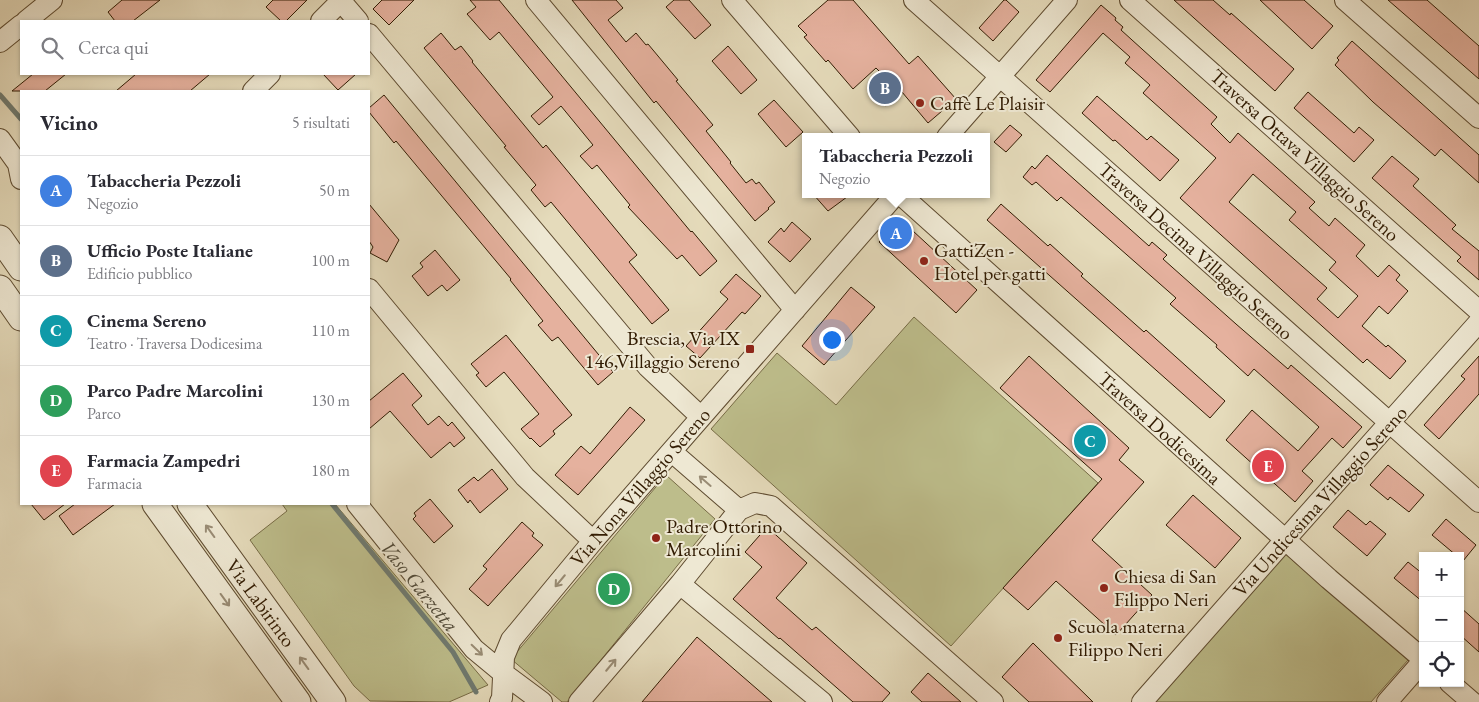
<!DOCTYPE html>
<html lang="it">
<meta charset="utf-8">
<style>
body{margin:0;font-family:"EB Garamond",serif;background:#f7f7f7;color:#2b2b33}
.controls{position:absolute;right:15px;bottom:15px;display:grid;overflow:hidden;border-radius:0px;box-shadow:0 1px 4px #0004}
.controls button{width:45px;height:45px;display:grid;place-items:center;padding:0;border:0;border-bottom:1px solid #e1e1e2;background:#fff;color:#2b2b33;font:25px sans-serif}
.you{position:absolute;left:831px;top:339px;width:18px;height:18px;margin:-12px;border:4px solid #fff;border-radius:50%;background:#1a73e8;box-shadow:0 0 0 8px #1a73e833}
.badge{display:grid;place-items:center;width:32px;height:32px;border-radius:50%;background:#d93025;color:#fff;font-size:16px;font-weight:700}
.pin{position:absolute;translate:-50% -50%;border:2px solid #fff;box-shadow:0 1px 5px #0006}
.popup{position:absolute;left:802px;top:133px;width:188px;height:65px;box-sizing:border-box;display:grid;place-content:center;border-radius:0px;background:#fff;filter:drop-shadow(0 1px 4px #0005);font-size:16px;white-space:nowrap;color:#7c7c81}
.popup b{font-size:19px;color:#2b2b33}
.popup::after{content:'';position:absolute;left:50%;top:100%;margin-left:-10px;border:10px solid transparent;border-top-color:#fff}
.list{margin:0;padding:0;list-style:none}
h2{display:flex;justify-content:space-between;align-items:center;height:65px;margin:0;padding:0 20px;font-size:21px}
h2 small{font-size:16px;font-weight:400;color:#7c7c81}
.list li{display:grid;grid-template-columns:32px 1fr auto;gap:15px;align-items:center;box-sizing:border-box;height:70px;padding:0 20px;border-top:1px solid #e1e1e2}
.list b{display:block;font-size:19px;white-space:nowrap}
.list p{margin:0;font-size:16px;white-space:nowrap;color:#7c7c81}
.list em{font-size:16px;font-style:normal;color:#7c7c81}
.icon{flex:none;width:28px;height:28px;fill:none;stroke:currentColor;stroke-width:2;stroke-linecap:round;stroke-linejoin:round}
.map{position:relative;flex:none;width:1479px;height:702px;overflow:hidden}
.search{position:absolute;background:#fff;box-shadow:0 1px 4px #0004;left:20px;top:20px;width:350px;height:55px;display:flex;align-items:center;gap:12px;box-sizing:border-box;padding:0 18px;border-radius:0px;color:#7c7c81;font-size:19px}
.panel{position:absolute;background:#fff;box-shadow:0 1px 4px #0004;left:20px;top:90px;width:350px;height:415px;border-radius:0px}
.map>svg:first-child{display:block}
.green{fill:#bdbd8b;stroke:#776c46}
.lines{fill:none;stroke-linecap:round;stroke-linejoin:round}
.stream{stroke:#6f7a70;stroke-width:5}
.building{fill:#e5b19e;stroke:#311b02;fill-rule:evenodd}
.minor-casing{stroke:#5e4b30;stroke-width:22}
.tertiary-casing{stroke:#5e4b30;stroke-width:27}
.minor{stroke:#eee8d3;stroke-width:20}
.tertiary{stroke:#eee8d3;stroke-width:25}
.oneway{stroke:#998c75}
.poi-dot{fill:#8f2418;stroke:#eee8d3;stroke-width:2}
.labels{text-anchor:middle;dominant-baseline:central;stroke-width:4;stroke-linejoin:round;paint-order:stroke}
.poi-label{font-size:20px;fill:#311b02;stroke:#eee8d3;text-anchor:start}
.street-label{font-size:20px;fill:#311b02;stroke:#eee8d3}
.water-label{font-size:21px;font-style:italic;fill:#504a39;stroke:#eee8d3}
</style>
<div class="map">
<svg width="1479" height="702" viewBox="0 0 1479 702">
<rect width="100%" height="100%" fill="#e5dbbb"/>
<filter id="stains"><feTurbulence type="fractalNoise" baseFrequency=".004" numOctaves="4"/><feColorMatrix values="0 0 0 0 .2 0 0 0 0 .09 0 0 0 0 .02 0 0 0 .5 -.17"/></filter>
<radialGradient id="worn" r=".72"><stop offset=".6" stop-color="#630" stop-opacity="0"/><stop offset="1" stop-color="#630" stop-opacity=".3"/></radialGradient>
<path class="green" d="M 914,317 L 1098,483 L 951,646 L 711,429 L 777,353 L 836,405 Z
M 666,475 L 715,519 L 567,702 L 562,702 L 511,659 Z
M 282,504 L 335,504 L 488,685 L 449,702 L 370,701 L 354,686 L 250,540 L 287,511 Z
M 1283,552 L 1408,660 L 1371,702 L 1155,702 Z"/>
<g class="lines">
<path class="stream" d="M 0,95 L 21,119
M 332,504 L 453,652 L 476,692"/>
</g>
<path class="building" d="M 122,0 L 160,0 L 133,21 L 115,21 L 108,12 Z
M 273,0 L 307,0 L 286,21 L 281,21 L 266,7 Z
M 382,0 L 414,0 L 389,25 L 373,9 Z
M 470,0 L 499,0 L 691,232 L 692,231 L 717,261 L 700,276 L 682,255 L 677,259 L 628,207 L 630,205 L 597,165 L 592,169 L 580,156 L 593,145 L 561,106 L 539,125 L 531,116 L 553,97 L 499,32 L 490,40 L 467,14 L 476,7 Z
M 572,0 L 616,0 L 623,8 L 608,20 L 626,42 L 636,33 L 646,45 L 648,44 L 678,80 L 676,81 L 713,125 L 706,131 L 731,162 L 730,163 L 746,183 L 752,179 L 756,184 L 759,182 L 775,202 L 768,208 L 769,209 L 755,221 L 656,101 L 654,103 Z
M 674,0 L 689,0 L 711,25 L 695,39 L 666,7 Z
M 828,0 L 853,0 L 909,64 L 918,56 L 956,99 L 928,123 L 902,92 L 885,106 L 875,94 L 888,80 L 876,68 L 853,89 L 828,60 L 826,62 L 804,37 L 807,35 L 798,26 Z
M 1004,0 L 1006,0 L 1019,12 L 993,41 L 979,28 Z
M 1174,0 L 1213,0 L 1230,15 L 1231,13 L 1294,69 L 1275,91 Z
M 1260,0 L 1304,0 L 1333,26 L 1312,49 Z
M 1388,0 L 1427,0 L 1479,46 L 1479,79 Z
M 1101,5 L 1116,18 L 1115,20 L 1123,27 L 1121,30 L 1217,117 L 1211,124 L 1230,143 L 1238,133 L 1315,202 L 1309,208 L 1329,226 L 1335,218 L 1365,245 L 1356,256 L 1378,277 L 1389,265 L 1400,275 L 1396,280 L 1408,291 L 1388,314 L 1379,306 L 1362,326 L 1386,347 L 1388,345 L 1406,361 L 1390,379 L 1367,359 L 1363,363 L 1180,198 L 1216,158 L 1143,93 L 1150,85 L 1125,63 L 1130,57 L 1103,33 L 1050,92 L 1036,80 ZM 1253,174 L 1296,212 L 1289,220 L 1336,262 L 1329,270 L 1358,296 L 1338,318 L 1317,299 L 1327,288 L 1229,202 Z
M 441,33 L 455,50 L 461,46 L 473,61 L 472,62 L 543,148 L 546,145 L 637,255 L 629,262 L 669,310 L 652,324 L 551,202 L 545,207 L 531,190 L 536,185 L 504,147 L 506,146 L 424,48 Z
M 1352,41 L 1479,155 L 1479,183 L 1441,149 L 1435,156 L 1373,102 L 1335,65 L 1339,60 L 1337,58 Z
M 728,46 L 757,80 L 741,94 L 712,61 Z
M 33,74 L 66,74 L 45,91 L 12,91 Z
M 136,74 L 210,74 L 190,91 L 116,91 Z
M 323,74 L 356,74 L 338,90 Z
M 1308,92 L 1354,133 L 1359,127 L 1374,140 L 1354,162 L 1294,108 Z
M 384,95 L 613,372 L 598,385 L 558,337 L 552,341 L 538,325 L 543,321 L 510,280 L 511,279 L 396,141 L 394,143 L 369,112 L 369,108 Z
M 1097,96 L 1147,140 L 1151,136 L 1179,160 L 1160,181 L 1115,140 L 1113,141 L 1082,113 Z
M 774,100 L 803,132 L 786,147 L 758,114 Z
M 1010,125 L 1022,135 L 1006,152 L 994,142 Z
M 1047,155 L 1149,246 L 1152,242 L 1167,255 L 1163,259 L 1236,324 L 1288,369 L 1291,365 L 1362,427 L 1343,448 L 1332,438 L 1302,471 L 1313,481 L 1295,502 L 1226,440 L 1252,410 L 1298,451 L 1319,427 L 1254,369 L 1248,376 L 1216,347 L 1217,345 L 1170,304 L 1176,298 L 1061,197 L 1057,201 L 1036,182 L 1032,185 L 1023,177 L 1032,166 L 1035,169 Z
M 1392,156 L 1419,179 L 1413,186 L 1456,225 L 1452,229 L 1479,251 L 1479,280 L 1457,261 L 1461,257 L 1372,178 Z
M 813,194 L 851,194 L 828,211 Z
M 369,204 L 399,240 L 387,262 L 370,253 L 373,247 L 369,241 Z
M 1001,204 L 1048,246 L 1050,244 L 1083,274 L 1081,276 L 1144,332 L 1146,330 L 1225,401 L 1210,418 L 987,220 Z
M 900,219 L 977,290 L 956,313 L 879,242 Z
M 792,222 L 811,239 L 790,262 L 768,242 L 781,228 L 784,232 Z
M 435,250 L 460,280 L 447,291 L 442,285 L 428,296 L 412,276 L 423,267 L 420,263 Z
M 736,274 L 761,296 L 745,314 L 742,312 L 700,358 L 686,346 L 728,299 L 720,292 Z
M 851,287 L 875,307 L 824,365 L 802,346 Z
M 506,335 L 572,415 L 553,431 L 555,434 L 540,447 L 531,438 L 530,439 L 521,429 L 539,414 L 504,372 L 486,387 L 476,375 L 479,373 L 471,364 Z
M 1029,356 L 1129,448 L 1119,460 L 1144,482 L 1092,540 L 1152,595 L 1116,635 L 1056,581 L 1028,610 L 1003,588 L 1102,479 L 1000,388 Z
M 1479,356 L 1479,394 L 1439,439 L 1424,425 L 1465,379 L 1461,376 Z
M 403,373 L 422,396 L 412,405 L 428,425 L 439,416 L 448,426 L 452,422 L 465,438 L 454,447 L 450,442 L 431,458 L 390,411 L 369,429 L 369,401 Z
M 630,407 L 645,420 L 578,495 L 555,475 L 581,446 L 590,454 Z
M 1388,465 L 1424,495 L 1409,512 L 1390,497 L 1388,500 L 1370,485 Z
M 492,469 L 508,489 L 480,513 L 470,500 L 468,503 L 458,490 L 474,477 L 478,481 Z
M 1193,495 L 1241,538 L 1215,568 L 1166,525 Z
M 430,499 L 453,526 L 434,543 L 413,519 L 416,516 L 414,513 Z
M 31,504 L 65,504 L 44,520 Z
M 75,504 L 115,504 L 73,535 L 59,516 Z
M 1348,510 L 1366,525 L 1370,521 L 1386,534 L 1367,556 L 1333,527 Z
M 1446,519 L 1476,545 L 1463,561 L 1460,558 L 1460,556 L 1457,556 L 1432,535 Z
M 522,522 L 534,533 L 532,536 L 543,545 L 488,606 L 469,589 L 487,569 L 483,566 Z
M 767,527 L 807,563 L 776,598 L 812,630 L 816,627 L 890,693 L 882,702 L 853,702 L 780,638 L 779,639 L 733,599 L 762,567 L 745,552 Z
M 1408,562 L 1423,574 L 1423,602 L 1394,578 Z
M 1460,607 L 1479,624 L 1479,652 L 1460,635 Z
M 697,637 L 772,702 L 642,702 Z
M 1033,643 L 1093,702 L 1029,702 L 1002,677 Z
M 928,673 L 961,702 L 922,702 L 911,692 Z"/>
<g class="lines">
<g class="minor-casing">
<path id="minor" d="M 340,0 L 358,21
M 536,0 L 795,310
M 732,0 L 850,137
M 914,0 L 1479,502
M 1130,0 L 1479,311
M 1345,0 L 1479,118
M 26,21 L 52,0
M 321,21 L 342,0
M 369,34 L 648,367 L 701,417
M 0,42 L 21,25
M 253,91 L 270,74
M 947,137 L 1067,0
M 0,139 L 18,164 L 21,179
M 900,194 L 1329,579 L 1423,659
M 369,289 L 525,477 L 593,541
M 672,452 L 739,510
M 357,504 L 474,649 L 503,673 L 542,702
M 680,584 L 822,702
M 1450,683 L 1472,702
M 500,702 L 502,698 L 504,657 L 511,640 L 593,541 L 896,194
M 579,702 L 680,584 L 739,510 L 755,503 L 771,506 L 993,702
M 1142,702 L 1285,540 L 1479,322
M 1387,702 L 1423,661"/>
</g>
<g class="tertiary-casing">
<path id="tertiary" d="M 0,238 L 21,268
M 0,288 L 21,318
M 155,504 L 298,702
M 190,504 L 333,702"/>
</g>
<use href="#minor" class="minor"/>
<use href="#tertiary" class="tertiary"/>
</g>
<defs><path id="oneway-shaft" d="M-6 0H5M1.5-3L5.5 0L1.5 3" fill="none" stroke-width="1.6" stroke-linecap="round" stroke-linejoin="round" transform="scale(1.25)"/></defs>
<g class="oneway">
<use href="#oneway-shaft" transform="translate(705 481) rotate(-139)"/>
<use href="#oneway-shaft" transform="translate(210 531) rotate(-126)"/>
<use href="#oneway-shaft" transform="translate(560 581) rotate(130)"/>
<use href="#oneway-shaft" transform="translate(225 600) rotate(54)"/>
<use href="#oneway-shaft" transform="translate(477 650) rotate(44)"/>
<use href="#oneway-shaft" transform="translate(304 663) rotate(-126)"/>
<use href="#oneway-shaft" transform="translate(611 665) rotate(-50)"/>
</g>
<g class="poi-dot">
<circle cx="920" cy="103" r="5"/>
<circle cx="924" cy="261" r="5"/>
<rect x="745" y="344" width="10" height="10" rx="2.5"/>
<circle cx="656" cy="538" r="5"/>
<circle cx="1104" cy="588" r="5"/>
<circle cx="1058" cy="638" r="5"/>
</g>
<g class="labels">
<g class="poi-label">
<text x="930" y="103">Caffè Le Plaisir</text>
<text x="934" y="250">GattiZen -<tspan x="934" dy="23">Hotel per gatti</tspan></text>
<text x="740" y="338" text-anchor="end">Brescia, Via IX<tspan x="740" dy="23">146,Villaggio Sereno</tspan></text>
<text x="666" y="526">Padre Ottorino<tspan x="666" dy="23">Marcolini</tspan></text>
<text x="1114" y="576">Chiesa di San<tspan x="1114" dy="23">Filippo Neri</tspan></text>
<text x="1068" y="626">Scuola materna<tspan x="1068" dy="23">Filippo Neri</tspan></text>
</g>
<g class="street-label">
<text transform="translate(1305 155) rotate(42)">Traversa Ottava Villaggio Sereno</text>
<text transform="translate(1196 251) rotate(42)">Traversa Decima Villaggio Sereno</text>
<text transform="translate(1160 428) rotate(42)">Traversa Dodicesima</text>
<text transform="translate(640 487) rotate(-49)">Via Nona Villaggio Sereno</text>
<text transform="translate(1320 501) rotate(-48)">Via Undicesima Villaggio Sereno</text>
<text transform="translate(261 603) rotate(54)">Via Labirinto</text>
</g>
<g class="water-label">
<text transform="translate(420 586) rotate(51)">Vaso Garzetta</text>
</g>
</g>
<rect width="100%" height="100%" filter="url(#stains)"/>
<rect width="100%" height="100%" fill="url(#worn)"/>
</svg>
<div class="controls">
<button>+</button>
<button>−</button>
<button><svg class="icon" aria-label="locate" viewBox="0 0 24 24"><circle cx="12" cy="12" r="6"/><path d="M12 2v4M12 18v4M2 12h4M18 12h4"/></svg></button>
</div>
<div class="you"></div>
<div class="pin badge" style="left:896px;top:233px;background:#3f7fe0">A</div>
<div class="popup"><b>Tabaccheria Pezzoli</b>Negozio</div>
<div class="pin badge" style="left:885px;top:88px;background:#5c6f8a">B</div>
<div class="pin badge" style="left:1090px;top:441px;background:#0f9aa8">C</div>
<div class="pin badge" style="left:614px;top:589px;background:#2e9e5b">D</div>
<div class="pin badge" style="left:1268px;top:466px;background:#e0444e">E</div>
<div class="search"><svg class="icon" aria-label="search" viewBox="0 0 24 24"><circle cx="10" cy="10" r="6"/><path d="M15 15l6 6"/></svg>Cerca qui</div>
<section class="panel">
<h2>Vicino<small>5 risultati</small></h2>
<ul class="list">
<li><span class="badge" style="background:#3f7fe0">A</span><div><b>Tabaccheria Pezzoli</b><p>Negozio</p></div><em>50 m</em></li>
<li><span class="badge" style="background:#5c6f8a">B</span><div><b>Ufficio Poste Italiane</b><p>Edificio pubblico</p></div><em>100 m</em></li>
<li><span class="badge" style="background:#0f9aa8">C</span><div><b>Cinema Sereno</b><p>Teatro · Traversa Dodicesima</p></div><em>110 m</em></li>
<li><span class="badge" style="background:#2e9e5b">D</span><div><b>Parco Padre Marcolini</b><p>Parco</p></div><em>130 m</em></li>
<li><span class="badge" style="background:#e0444e">E</span><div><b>Farmacia Zampedri</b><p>Farmacia</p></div><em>180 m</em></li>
</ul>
</section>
</div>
